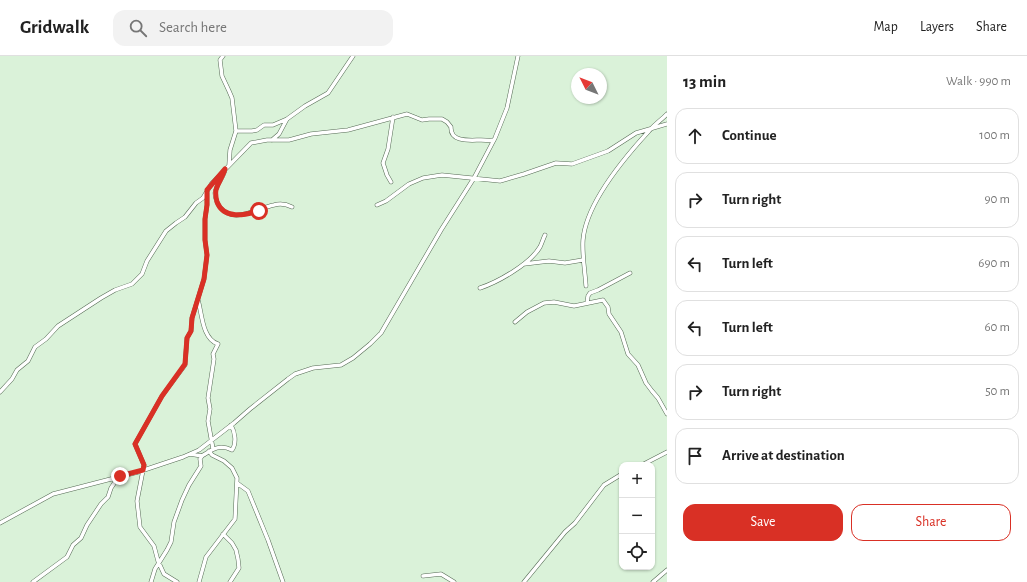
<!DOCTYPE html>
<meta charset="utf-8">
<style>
body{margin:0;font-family:"Alegreya Sans",sans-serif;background:#f2f2f2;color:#222}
.controls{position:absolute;right:12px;bottom:12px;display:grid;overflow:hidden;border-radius:8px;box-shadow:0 1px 3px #0004}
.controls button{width:36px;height:36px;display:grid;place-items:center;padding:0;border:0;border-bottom:1px solid #e0e0e0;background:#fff;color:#222;font:20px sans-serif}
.compass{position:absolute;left:571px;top:12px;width:36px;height:36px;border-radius:50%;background:#fff;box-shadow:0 1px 3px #0004;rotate:312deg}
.stop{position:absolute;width:12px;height:12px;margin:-9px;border:3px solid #d93025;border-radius:50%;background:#fff}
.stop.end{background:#d93025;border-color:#fff;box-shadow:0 1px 4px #0008}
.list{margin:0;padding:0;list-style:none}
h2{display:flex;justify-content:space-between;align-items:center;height:52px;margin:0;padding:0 16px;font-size:17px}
h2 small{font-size:13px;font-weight:400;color:#767676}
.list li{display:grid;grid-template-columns:26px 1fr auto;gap:12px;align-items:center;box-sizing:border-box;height:56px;margin:0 8px 8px;padding:0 8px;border:1px solid #e0e0e0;border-radius:12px}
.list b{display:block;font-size:15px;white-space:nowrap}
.list em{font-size:13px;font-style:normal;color:#767676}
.actions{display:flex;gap:8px;padding:12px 16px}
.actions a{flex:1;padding:9px 0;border:1px solid #d93025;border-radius:12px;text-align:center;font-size:14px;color:#d93025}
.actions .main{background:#d93025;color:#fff}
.icon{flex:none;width:22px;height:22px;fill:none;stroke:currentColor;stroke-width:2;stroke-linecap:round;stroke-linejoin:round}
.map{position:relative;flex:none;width:667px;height:526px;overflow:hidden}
header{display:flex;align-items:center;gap:24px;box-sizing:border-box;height:56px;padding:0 20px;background:#fff;border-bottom:1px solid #e0e0e0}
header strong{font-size:19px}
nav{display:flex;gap:22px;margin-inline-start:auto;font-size:14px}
.search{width:280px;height:36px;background:#f2f2f2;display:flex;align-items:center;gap:10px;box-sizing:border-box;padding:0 14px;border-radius:12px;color:#767676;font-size:15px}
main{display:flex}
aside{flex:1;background:#fff}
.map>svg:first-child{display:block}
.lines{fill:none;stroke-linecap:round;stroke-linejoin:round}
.street-casing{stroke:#556a54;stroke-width:4.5}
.street{stroke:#fff;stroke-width:3.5}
.route{stroke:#d93025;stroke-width:5}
</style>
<header>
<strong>Gridwalk</strong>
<div class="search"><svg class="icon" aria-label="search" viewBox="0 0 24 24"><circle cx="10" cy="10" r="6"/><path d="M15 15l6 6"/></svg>Search here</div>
<nav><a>Map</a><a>Layers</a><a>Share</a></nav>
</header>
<main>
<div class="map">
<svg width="667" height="526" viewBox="0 0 667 526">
<rect width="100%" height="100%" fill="#daf2d9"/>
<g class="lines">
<g class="street-casing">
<path id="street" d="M 223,0 L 220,4 L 222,20 L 229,35 L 232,42 L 236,75 L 230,94 L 229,109
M 236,75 L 252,75 L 257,74 L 264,69 L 273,69 L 287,63
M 272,84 L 279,78 L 287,63 L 305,50 L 328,37 L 353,0
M 225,114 C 223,122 216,129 215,137 C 215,141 217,148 220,151 C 233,169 258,152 274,149 C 281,147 286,148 292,151
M 391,126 L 387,119 L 383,107 L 388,93 L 393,61
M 377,149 L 386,145 L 409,128 L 423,122 L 442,119 L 500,125 L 524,118 L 556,107 L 572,108 L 608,95 L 636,77 L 667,68
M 524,208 L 549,205 L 565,207 L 583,204
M 586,230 C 585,215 582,199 583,184 C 586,147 625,101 649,75 C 654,69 661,64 667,58
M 480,232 C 498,226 530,208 540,191 C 542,187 543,183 545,179
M 198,244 C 202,257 202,283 218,288 L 213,298 L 214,303 L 208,342 L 210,353 L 208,365 L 213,393
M 587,247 L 588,240 L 590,237 L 598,234 L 630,217
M 515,266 L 527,256 L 544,247 L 554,246 L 574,250 L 603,244 L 608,251 L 609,258 L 621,276 L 628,298 L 638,309 L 646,327 L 652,335 L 658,342 L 667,358
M 0,336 L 12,323 L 17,314 L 28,305 L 35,291 L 46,283 L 58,270 L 101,242 L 115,234 L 132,228 L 142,218 L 147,205 L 166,175 L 176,167 L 185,161 L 196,147 L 203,142 L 212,127 L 251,87 L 267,84 L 289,84 L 311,78 L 348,74 L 407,58 L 422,64 L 429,63 L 442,63 L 447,66 L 451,71 C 450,87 471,84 481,84 C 486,84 490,85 494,84
M 190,398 L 202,400 C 213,393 219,388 232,394 C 237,387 235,376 231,369
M 642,409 L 667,396
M 237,427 L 248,435 L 268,484 L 283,526
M 0,467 L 53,438 L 138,416 L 183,401 L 199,394 L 234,367 L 250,353 L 288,323 L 295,318 L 313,312 L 341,309 L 353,302 L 370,288 L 381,277 L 441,174 L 474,122 L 495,82 L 507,52 L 518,0
M 223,478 L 232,487 L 236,494 L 238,503 L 239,512 L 230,526
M 423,520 L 441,518 L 454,526
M 33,526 L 67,501 L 73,489 L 81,482 L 87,469 L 101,448 L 108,441 L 111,432 L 119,420
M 151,526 L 155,513 L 167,494 L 171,486 L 174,466 L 182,444 L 189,429 L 201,410 L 200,403 L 202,400
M 177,526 L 164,518 L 158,505 L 154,490 L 140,471 L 137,445 L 144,409 L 135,388 L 162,340 L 185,309 L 187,282 L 191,275 L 192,262 L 204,223 L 207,199 L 205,184 L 205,163 L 207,149 L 207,135
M 199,526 L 206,501 L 235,463 L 237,422 L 232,412 L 224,405 L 212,399 L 209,395
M 524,526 L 565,476 L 575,467 L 604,429 L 622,418
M 653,526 L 667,514"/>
</g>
<use href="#street" class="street"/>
</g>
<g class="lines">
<path class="route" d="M 120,420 L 143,414 L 144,409 L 135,388 L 162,340 L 185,308 L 187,282 L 191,275 L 192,262 L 204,223 L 207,199 L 205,184 L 205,163 L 207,149 L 207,134 L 225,113 C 223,121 218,126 216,134 C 215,138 216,142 217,146 C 224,164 245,159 259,155"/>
</g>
</svg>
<div class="controls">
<button>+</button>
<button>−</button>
<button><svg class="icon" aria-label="locate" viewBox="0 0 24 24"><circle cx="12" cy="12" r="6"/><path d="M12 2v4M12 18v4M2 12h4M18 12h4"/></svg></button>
</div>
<svg class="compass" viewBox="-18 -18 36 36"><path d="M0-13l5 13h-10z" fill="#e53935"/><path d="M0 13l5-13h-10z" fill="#767676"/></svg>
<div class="stop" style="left:259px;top:155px"></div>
<div class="stop end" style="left:120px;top:420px"></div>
</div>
<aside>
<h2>13 min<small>Walk · 990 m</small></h2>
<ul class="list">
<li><svg class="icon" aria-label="ahead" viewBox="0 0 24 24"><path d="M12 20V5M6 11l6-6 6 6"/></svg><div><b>Continue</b></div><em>100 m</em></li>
<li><svg class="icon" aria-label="right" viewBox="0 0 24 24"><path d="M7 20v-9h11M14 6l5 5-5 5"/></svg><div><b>Turn right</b></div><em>90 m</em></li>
<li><svg class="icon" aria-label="left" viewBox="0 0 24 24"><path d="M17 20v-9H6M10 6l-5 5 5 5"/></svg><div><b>Turn left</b></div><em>690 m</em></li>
<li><svg class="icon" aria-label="left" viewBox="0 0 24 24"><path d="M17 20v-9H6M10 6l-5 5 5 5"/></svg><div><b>Turn left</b></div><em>60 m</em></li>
<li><svg class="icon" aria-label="right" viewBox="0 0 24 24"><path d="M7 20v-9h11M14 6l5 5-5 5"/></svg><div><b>Turn right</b></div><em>50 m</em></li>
<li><svg class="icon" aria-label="arrive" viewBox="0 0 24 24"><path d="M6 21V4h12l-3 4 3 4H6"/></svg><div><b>Arrive at destination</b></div></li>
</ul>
<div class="actions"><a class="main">Save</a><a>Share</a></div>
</aside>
</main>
